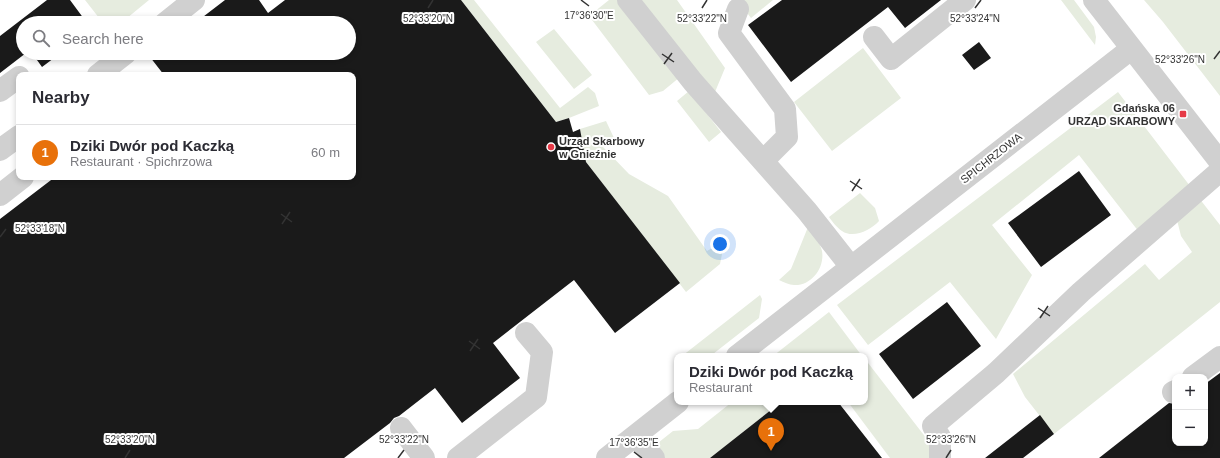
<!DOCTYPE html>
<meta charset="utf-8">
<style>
body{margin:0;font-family:Arial,sans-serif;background:#f7f7f7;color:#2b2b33}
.controls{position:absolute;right:12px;bottom:12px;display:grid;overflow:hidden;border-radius:8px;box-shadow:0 2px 6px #0003}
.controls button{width:36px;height:36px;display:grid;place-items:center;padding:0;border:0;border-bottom:1px solid #e1e1e2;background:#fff;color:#2b2b33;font:20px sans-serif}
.you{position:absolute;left:720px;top:244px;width:14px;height:14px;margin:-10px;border:3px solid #fff;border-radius:50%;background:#1a73e8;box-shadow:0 0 0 6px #1a73e833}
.badge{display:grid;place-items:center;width:26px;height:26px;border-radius:50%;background:#e63946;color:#fff;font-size:13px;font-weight:700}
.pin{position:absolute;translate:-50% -33px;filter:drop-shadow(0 1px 2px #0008)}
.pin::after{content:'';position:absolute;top:21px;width:14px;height:12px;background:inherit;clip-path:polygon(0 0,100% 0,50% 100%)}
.popup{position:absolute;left:674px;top:353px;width:194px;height:52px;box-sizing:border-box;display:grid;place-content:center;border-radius:8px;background:#fff;filter:drop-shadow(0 1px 3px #0005);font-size:13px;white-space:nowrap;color:#7c7c81}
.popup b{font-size:15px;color:#2b2b33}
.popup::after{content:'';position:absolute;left:50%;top:100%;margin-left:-8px;border:8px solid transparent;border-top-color:#fff}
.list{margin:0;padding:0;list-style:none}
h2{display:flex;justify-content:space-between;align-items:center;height:52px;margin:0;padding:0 16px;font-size:17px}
h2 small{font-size:13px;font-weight:400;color:#7c7c81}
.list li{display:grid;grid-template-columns:26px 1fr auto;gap:12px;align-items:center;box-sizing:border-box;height:56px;padding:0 16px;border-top:1px solid #e1e1e2}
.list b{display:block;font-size:15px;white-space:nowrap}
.list p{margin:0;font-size:13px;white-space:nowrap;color:#7c7c81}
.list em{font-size:13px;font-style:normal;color:#7c7c81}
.icon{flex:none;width:22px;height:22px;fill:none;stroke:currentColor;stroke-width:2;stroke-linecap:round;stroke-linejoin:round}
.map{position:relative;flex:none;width:1220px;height:458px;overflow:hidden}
.search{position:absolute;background:#fff;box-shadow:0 2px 6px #0003;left:16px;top:16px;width:340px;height:44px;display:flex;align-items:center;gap:10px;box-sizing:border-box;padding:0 14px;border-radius:22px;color:#7c7c81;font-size:15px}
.panel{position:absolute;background:#fff;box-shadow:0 2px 6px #0003;left:16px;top:72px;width:340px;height:108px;border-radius:8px}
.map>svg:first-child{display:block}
.green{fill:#e6ecdf}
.building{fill:#1a1a1a}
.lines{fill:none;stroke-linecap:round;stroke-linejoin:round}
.minor{stroke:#d0d0d0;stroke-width:22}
.ticks{fill:none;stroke:#333;stroke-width:1.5}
.poi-dot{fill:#e63946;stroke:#fff;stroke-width:1.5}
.labels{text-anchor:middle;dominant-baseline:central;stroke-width:4;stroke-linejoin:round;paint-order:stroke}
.poi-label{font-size:11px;font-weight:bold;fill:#333;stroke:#fff;text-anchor:end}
.street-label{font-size:11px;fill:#333;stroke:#fff}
.ticks-label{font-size:10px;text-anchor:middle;fill:#333;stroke:#fff;stroke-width:4;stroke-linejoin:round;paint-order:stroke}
</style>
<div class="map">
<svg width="1220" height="458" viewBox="0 0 1220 458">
<rect width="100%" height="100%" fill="#fff"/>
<path class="green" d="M 85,0 L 149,0 L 121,23 L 103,23 Z
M 461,0 L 474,0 L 560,108 L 588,87 L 595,93 L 599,106 L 569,118 L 556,122 Z
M 609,0 L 621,0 L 680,77 L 663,91 L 649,95 L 589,16 Z
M 632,0 L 677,0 L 725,68 L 710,104 Z
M 737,0 L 773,0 L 751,18 Z
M 1061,0 L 1074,0 L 1094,27 L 1096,37 L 1095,45 Z
M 1144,0 L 1220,0 L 1220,96 L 1163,22 Z
M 554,29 L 592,75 L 574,89 L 536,42 Z
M 863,48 L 901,98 L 832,151 L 794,102 Z
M 689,91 L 721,132 L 709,142 L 677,101 Z
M 1118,92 L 1190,186 L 1139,232 L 1079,155 L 992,225 L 1032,275 L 996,339 L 950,282 L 868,345 L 837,305 Z
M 606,121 L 614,138 L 603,147 L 629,174 L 668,196 L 707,251 L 719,244 L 723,249 L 720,264 L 686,292 L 586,162 L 580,129 Z
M 860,193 L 875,208 L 879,221 C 871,230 853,239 842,231 C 837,228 832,221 829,217 Z
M 1199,198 L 1220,225 L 1220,302 L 1054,434 L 1025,397 L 1013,374 L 1145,264 L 1159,280 L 1192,252 L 1181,236 L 1177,220 Z
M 808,227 C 813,235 820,242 822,251 C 825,268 811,286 794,285 C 789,285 784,282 779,280 L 791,269 Z
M 760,295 L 762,299 L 759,318 L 713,354 L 706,356 L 682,356 Z
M 829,312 L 862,356 L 773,356 Z
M 865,359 L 930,443 L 930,458 L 890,458 L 848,402 L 865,402 Z
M 732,402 L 781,402 L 710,458 L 639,458 L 673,431 L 698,429 Z"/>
<path class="building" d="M 47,0 L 70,0 L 87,23 L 23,23 L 23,53 L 26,53 L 0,73 L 0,36 Z
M 225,0 L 259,0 L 268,13 L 285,0 L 461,0 L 556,122 L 569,118 L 573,132 L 580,129 L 586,162 L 680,283 L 615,333 L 574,280 L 493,343 L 520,378 L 462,423 L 435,388 L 399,416 L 394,418 L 390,423 L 344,458 L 0,458 L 0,219 L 55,177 L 353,177 L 353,75 L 164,75 L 150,57 L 156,53 L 349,53 L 349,23 L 195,23 Z
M 782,0 L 941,0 L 905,28 L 888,7 L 791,82 L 748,25 Z
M 979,42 L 991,58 L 974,70 L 962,55 Z
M 32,53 L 56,53 L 58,55 L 42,67 Z
M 1079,171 L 1111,215 L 1041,267 L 1008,223 Z
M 947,302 L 981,346 L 913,399 L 879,354 Z
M 1220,373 L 1220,458 L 1099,458 L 1169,403 L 1175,404 L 1175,443 L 1205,443 L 1205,384 Z
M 781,402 L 838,402 L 882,458 L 710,458 Z
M 1040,415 L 1054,434 L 1023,458 L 985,458 Z"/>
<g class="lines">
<path class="minor" d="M 628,0 L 693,82 L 807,211 L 851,267
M 1094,0 L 1220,162
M 738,9 L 729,33 L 785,109 L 787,137 L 763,161
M 165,23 L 194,0
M 874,37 L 891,59 L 965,0
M 98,75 L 126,53
M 0,91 L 19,77
M 0,150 L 19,136
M 0,195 L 23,177
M 737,356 L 1131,49
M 1193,377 L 1220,357
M 1173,392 L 1175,391
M 401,428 L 424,458
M 635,436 L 654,458
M 458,458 L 536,397 L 542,352 L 526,333
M 607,458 L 678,402
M 940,458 L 940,437 L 933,426 L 996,373 L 1081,292 L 1220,171"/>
</g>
<path class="ticks" d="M 581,0 L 589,6M 428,8 L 433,0M 702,8 L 707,0M 975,8 L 981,0M 662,54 L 674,62M 1214,59 L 1220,51M 664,64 L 672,53M 850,181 L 862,189M 852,191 L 860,179M 281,214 L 292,222M 282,224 L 290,212M 0,237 L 6,229M 1038,308 L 1050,316M 1040,318 L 1048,306M 469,341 L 480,349M 470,351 L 478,339M 634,452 L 642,458M 125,458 L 130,450M 398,458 L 404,450M 946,458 L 951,450"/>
<g class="poi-dot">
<rect x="1179" y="110" width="8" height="8" rx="2"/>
<circle cx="551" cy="147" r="4"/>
</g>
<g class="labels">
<g class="poi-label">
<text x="1175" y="108">Gdańska 06<tspan x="1175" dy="13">URZĄD SKARBOWY</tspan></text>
<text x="559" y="141" text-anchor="start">Urząd Skarbowy<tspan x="559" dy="13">w Gnieźnie</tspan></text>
</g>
<g class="street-label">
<text transform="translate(991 158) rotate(-38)">SPICHRZOWA</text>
</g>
</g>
<g class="ticks-label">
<text x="589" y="19">17°36'30"E</text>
<text x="428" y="22">52°33'20"N</text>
<text x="702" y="22">52°33'22"N</text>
<text x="975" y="22">52°33'24"N</text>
<text x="1180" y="63">52°33'26"N</text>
<text x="40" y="232">52°33'18"N</text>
<text x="130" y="443">52°33'20"N</text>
<text x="404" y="443">52°33'22"N</text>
<text x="951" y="443">52°33'26"N</text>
<text x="634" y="446">17°36'35"E</text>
</g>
</svg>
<div class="controls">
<button>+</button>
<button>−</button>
</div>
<div class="you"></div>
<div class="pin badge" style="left:771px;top:451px;background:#e8710a">1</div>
<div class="popup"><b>Dziki Dwór pod Kaczką</b>Restaurant</div>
<div class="search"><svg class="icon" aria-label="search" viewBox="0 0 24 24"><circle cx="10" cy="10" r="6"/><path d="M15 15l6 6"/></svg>Search here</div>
<section class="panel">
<h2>Nearby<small></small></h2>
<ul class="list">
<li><span class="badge" style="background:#e8710a">1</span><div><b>Dziki Dwór pod Kaczką</b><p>Restaurant · Spichrzowa</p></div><em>60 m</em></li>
</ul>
</section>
</div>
